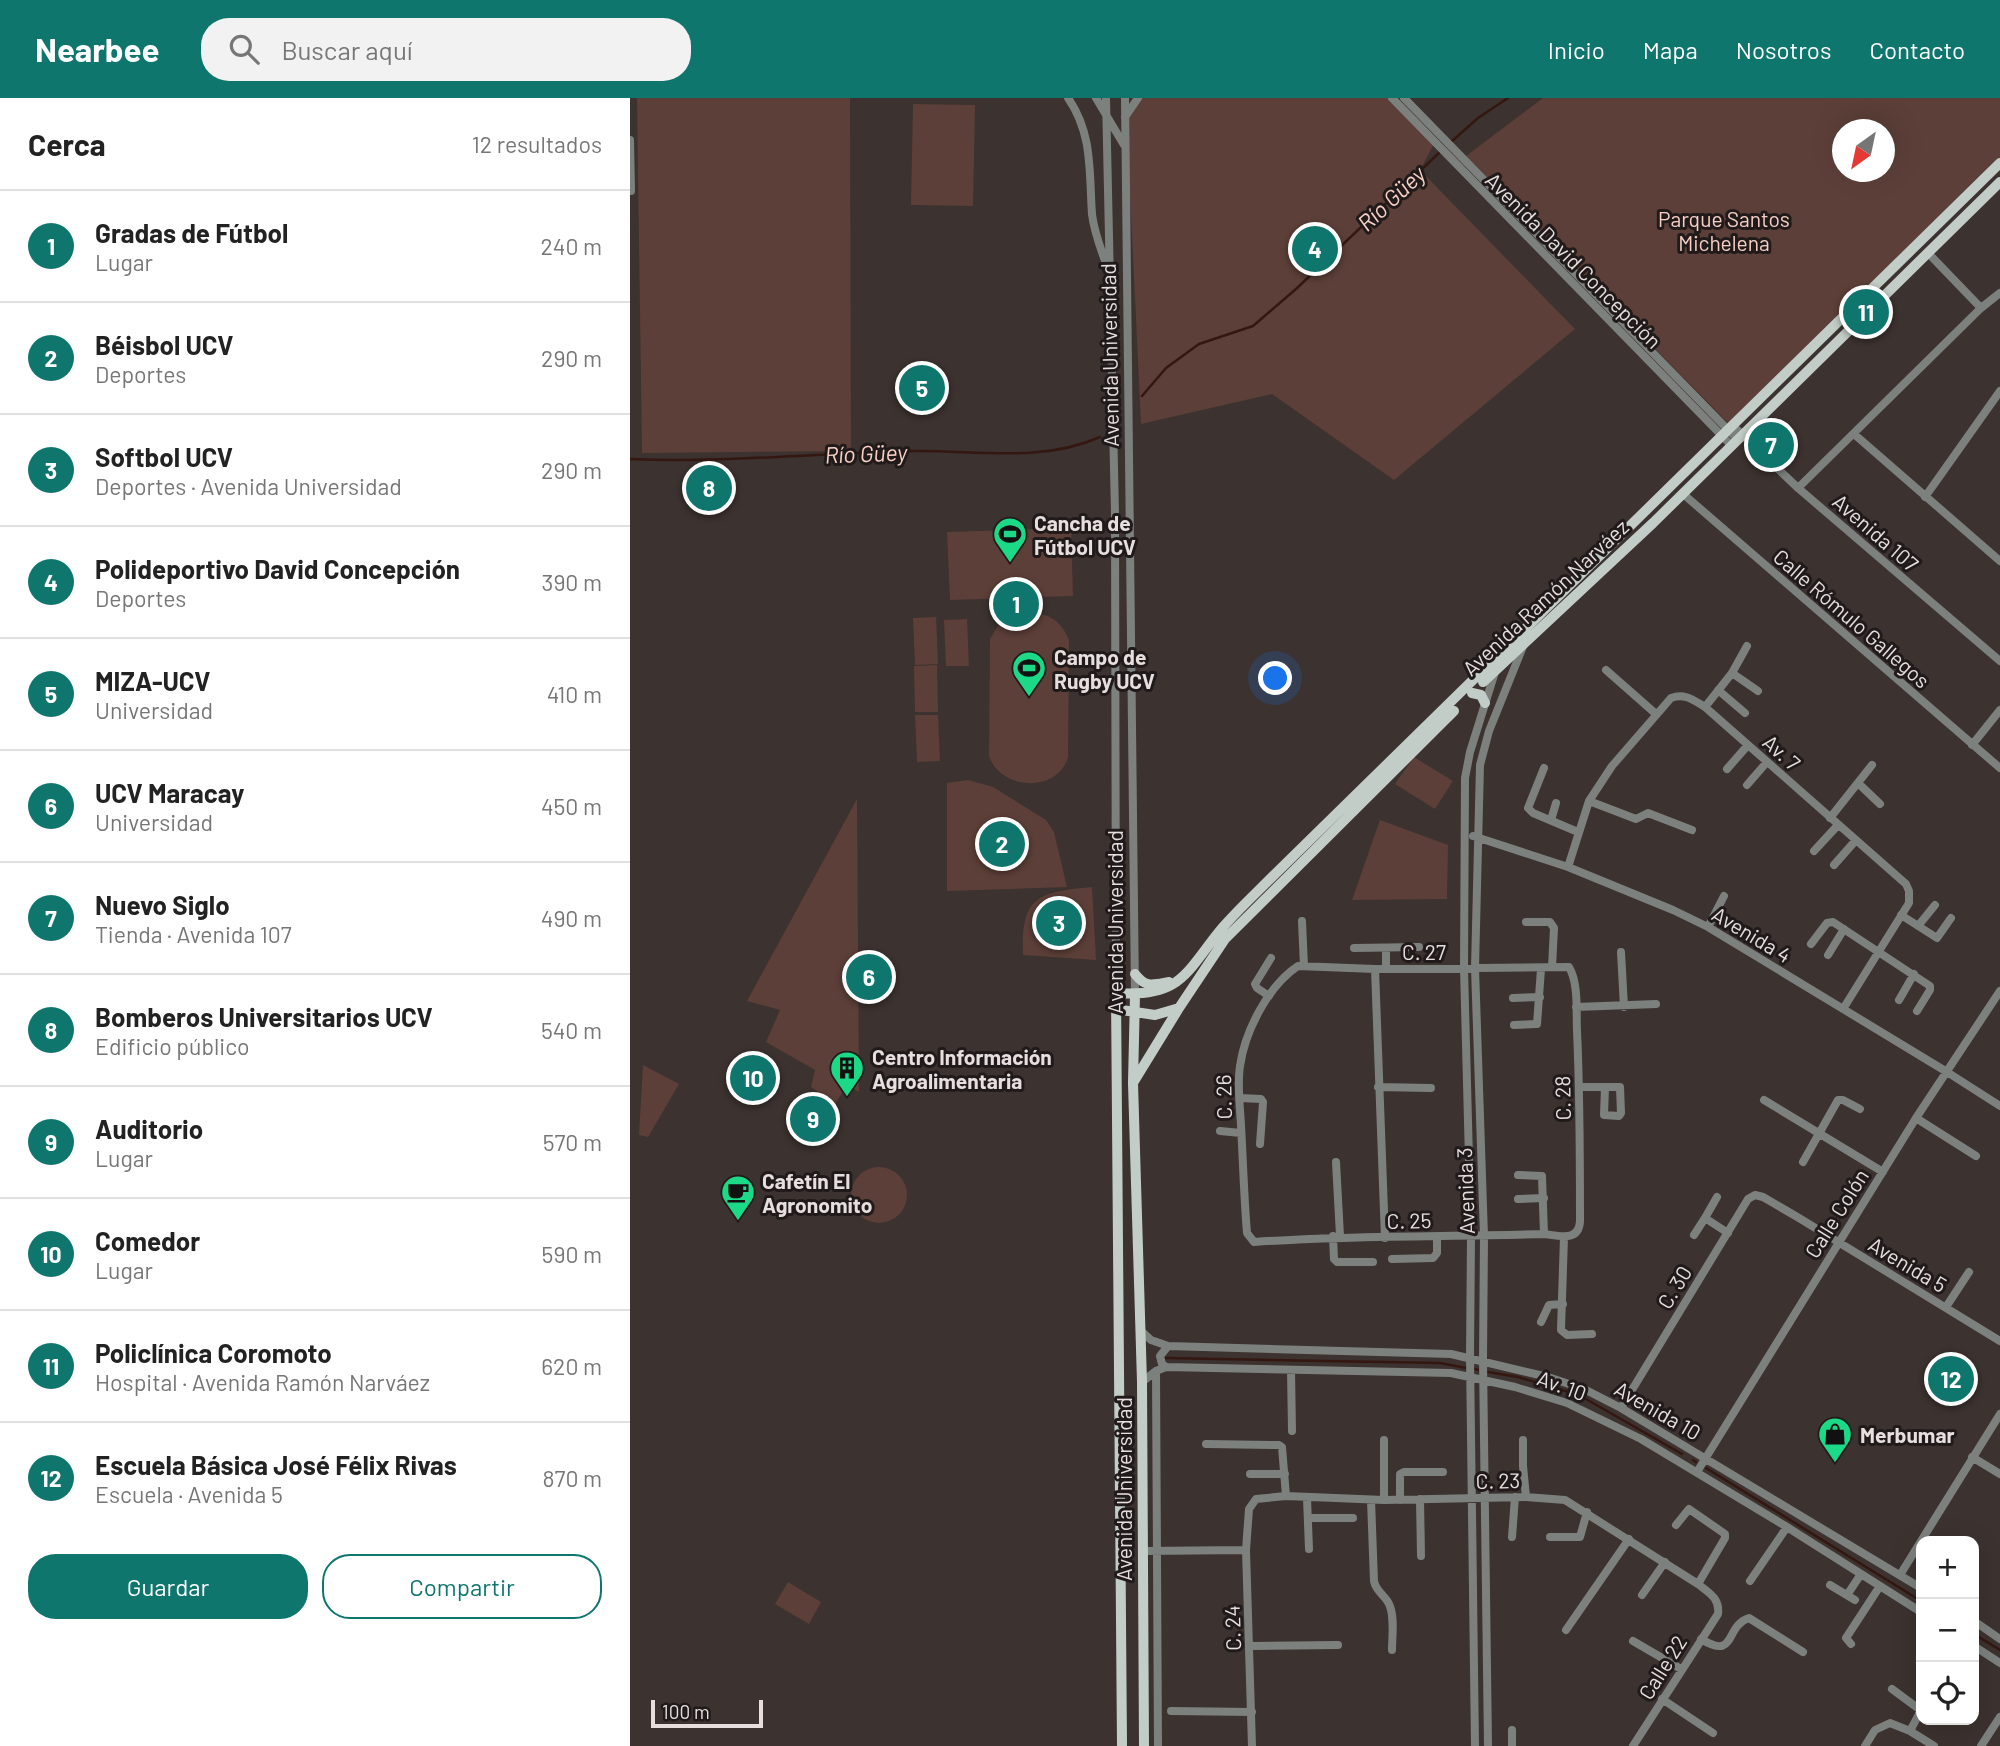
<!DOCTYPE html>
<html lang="es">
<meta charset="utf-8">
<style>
body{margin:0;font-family:Barlow,sans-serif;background:#f2f2f2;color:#222}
.controls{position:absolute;right:21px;bottom:21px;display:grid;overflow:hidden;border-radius:14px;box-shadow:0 7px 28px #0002}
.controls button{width:63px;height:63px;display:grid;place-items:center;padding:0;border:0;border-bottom:2px solid #e0e0e0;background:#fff;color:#222;font:35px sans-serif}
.compass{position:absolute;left:1202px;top:21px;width:63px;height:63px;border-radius:50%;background:#fff;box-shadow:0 7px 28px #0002;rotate:213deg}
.scale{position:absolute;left:21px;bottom:18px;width:112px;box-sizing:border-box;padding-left:7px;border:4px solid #e6dfdd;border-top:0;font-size:19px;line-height:24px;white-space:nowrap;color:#e6dfdd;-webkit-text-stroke:5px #201b1a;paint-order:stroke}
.you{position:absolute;left:646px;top:581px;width:24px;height:24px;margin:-18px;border:5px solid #fff;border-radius:50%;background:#1a73e8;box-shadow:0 0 0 10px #1a73e833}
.badge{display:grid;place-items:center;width:46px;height:46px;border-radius:50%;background:#0f766e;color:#fff;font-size:23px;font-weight:700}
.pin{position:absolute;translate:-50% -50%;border:4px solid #fff;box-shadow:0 2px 7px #0006}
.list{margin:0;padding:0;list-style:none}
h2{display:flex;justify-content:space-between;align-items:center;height:91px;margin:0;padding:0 28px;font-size:30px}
h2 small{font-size:23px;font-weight:400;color:#767676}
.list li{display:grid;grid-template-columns:46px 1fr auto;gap:21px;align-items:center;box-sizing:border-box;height:112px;padding:0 28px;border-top:2px solid #e0e0e0}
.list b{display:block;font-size:26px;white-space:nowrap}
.list p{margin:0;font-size:23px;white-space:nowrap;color:#767676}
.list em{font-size:23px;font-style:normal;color:#767676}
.actions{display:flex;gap:14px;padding:21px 28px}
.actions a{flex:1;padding:16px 0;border:2px solid #0f766e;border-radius:28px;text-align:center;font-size:24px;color:#0f766e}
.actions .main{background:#0f766e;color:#fff}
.icon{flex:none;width:38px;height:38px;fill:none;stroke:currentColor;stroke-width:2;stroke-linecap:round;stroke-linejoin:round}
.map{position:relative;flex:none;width:1370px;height:1648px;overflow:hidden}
header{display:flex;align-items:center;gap:42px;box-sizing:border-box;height:98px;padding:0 35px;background:#0f766e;color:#fff}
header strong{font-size:33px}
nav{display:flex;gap:38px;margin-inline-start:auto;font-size:24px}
.search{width:490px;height:63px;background:#f2f2f2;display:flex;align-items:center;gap:18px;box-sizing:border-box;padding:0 24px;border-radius:28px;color:#767676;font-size:26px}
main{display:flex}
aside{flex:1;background:#fff}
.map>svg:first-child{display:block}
.green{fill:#5c3f38;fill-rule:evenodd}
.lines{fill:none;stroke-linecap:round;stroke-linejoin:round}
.stream{stroke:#351711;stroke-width:2.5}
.minor{stroke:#7c817e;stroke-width:8}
.major{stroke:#c3cdc7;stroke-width:10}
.labels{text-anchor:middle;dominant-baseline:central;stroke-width:6;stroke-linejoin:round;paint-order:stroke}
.park-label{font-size:21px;fill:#f6cec4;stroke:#201b1a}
.street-label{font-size:21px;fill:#e6dfdd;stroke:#201b1a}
.poi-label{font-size:21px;font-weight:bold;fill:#e6dfdd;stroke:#201b1a;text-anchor:start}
.water-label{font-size:23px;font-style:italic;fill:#f9d1c7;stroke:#201b1a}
</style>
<header>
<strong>Nearbee</strong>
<div class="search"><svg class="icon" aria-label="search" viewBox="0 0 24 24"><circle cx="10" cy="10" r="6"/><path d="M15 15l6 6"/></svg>Buscar aquí</div>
<nav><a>Inicio</a><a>Mapa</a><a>Nosotros</a><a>Contacto</a></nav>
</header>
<main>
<aside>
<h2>Cerca<small>12 resultados</small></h2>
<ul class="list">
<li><span class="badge">1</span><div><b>Gradas de Fútbol</b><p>Lugar</p></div><em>240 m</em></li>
<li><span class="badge">2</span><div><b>Béisbol UCV</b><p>Deportes</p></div><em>290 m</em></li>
<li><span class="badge">3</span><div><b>Softbol UCV</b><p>Deportes · Avenida Universidad</p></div><em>290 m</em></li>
<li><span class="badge">4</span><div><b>Polideportivo David Concepción</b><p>Deportes</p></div><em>390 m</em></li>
<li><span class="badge">5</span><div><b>MIZA-UCV</b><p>Universidad</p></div><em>410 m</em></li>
<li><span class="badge">6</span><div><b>UCV Maracay</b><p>Universidad</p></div><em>450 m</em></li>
<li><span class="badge">7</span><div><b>Nuevo Siglo</b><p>Tienda · Avenida 107</p></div><em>490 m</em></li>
<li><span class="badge">8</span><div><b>Bomberos Universitarios UCV</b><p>Edificio público</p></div><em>540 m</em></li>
<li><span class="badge">9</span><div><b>Auditorio</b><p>Lugar</p></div><em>570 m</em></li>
<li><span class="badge">10</span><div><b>Comedor</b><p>Lugar</p></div><em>590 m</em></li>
<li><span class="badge">11</span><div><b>Policlínica Coromoto</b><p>Hospital · Avenida Ramón Narváez</p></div><em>620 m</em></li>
<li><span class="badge">12</span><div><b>Escuela Básica José Félix Rivas</b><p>Escuela · Avenida 5</p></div><em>870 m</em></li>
</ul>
<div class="actions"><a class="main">Guardar</a><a>Compartir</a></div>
</aside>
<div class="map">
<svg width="1370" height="1648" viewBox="0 0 1370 1648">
<rect width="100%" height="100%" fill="#3c322f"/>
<path class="green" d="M 7,0 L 220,0 L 221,353 L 12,355 Z
M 508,0 L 767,0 L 806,42 L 790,72 L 945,231 L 764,382 L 642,296 L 511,326 L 496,12 Z
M 913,0 L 1370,0 L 1370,60 L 1102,329 L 836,58 ZM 1212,32 L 1254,32 L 1254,74 L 1212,74 Z
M 283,6 L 345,7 L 343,108 L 281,107 Z
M 441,430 L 443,498 L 320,502 L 317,434 Z
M 393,514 C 417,515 430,520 439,542 L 438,659 C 428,695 371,693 359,658 L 360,541 L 372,521 Z
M 306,519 L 308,566 L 285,567 L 283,520 Z
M 337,521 L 339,568 L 316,568 L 314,522 Z
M 307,567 L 308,614 L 285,614 L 284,568 Z
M 285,617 L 308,617 L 310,663 L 287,664 Z
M 784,659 L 823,683 L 805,711 L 765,686 Z
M 338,682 L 363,689 L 416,722 L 424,734 L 437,789 L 317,793 L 317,685 Z
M 227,701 L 229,994 L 217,987 L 205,1006 L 181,989 L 185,972 L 136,944 L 150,912 L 117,903 Z
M 750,722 L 818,747 L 817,801 L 722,802 Z
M 462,789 L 466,862 L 393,857 C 391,798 408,794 462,789 Z
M 13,967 L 49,986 L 18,1039 L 9,1037 Z
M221 1097a28 28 0 1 1 56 0a28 28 0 1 1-56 0Z
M 158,1484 L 191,1504 L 179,1526 L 145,1506 Z"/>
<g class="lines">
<path class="stream" d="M 821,44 L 848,20 L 878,0
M 512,298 L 536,270 L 569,246 L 623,228 L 666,191 L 811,53
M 0,361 C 94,365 190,355 284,353 C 346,352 412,365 470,339
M 535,1260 L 810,1265 L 836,1270
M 845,1271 L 849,1272
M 858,1274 L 888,1279 L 949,1297 L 1052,1356
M 1063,1362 L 1066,1364
M 1076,1370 L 1291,1503
M 1344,1536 L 1370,1552"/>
<path class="minor" d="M 438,0 C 463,36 459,74 462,116 C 464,134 471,152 477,168
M 466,0 L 494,47
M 476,0 L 485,416 L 486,895
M 495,0 L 505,897
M 762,0 L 1101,347
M 774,0 L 1107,341
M 495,19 L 508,0
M 0,42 L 1,93
M 1298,155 L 1351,210
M 1102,327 L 1168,390 L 1370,563
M 1224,336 L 1370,463
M 1168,390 L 1351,210 L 1370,195
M 1052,395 L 1370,670
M 1295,399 L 1370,293
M 976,572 L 1026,616
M 1102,575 L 1128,593
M 1088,592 L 1115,615
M 1075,609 L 1102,575 L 1117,548
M 1342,647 L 1370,612
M 914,670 L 898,710 L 903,715 L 948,734
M 1097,671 L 1118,647
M 1228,685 L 1250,706
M 1117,687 L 1137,664
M 959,703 L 1006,721 L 1018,715 L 1062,732
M 1200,720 L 1242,667
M 921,722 L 926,705
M 843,738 L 938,769 L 1043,812 L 1078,829 L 1317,974 L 1370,1008
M 1184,753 L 1208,727
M 1204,767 L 1226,742
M 938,769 L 959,703 L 982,668 L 1041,600 C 1055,595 1063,602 1075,609 L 1276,786 L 1279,793 L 1279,805 L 1213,911
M 1271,817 L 1307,840 L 1321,820
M 672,823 L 674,868
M 896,824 L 920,824 L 924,830 L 922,869
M 1288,828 L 1305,807
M 1078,829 L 1094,798
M 1181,846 L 1197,825 L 1203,824 L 1300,888 L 1300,892 L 1287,913
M 724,850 L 789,849
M 756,850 L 756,870
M 991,854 L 994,909
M 1198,857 L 1214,831
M 668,868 L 745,871 L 939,869 C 949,886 946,914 947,933 C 950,997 950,1060 950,1123 C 949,1144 930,1138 914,1136 C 817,1139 721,1137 624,1144 L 617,1135 C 614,1099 613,1063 611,1027 C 610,1008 607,987 610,968 C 615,933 638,888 668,868 Z
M 745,871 L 755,1140
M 639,898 L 627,890 L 625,886 L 641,860
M 883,900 L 910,899
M 1269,902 L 1284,876
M 946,909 L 1026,906
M 884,927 L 907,926 L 911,871
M 748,989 L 801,990
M 949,989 L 990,989 L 991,1015 L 989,1018 L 974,1017 L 975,989
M 610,1000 L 631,1001 L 633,1004 L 630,1046
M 1134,1002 L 1253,1074
M 1286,1020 L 1346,1058
M 590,1033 L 611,1035
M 706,1064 L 710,1138
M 1173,1064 L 1208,1002 L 1213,1002 L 1230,1011
M 888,1077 L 912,1078 L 914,1136
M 1087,1099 L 1075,1120 L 1098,1135
M 888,1101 L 914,1100
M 1064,1137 L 1075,1120
M 703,1138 L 704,1161 L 707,1164 L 743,1164
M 934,1139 L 931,1232 L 937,1237 L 962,1236
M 762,1161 L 803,1160 L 807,1155 L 807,1139
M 1316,1209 L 1339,1174
M 911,1224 L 919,1207 L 933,1206
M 511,1233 L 521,1242 L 538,1248 L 821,1256 L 918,1279 L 954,1291 L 991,1310 L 1291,1490
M 536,1269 L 532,1266 L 530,1258 L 538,1248
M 661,1272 L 662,1333
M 526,1273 L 528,1648
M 512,1284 L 526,1273 L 536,1269 L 821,1275 L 885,1289 L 937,1305 L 1011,1341 L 1157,1429 L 1291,1514
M 991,1310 L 1118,1101 L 1125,1097 L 1133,1099 L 1169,1120 L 1370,1243
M 754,1342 L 754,1402
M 893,1342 L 893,1368 L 896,1399
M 576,1346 L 649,1347 L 652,1349 L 656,1398
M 1342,1359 L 1370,1376
M 1067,1374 L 1286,1020 L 1370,893
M 620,1376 L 655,1376
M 677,1400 L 679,1451
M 790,1401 L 791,1458
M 741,1402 L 744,1483 C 746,1494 755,1497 759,1506 C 765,1518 762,1539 762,1552
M 770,1402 L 770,1376 L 774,1374 L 813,1374
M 678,1420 L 723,1420
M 1046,1427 L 1059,1411 L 1095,1436 L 1095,1440 L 1068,1486
M 882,1439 L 885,1399
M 920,1439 L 950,1439 L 957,1414
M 513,1453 L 616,1452
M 1270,1477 L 1370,1316
M 1120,1483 L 1157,1429
M 1200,1487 L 1225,1502
M 1012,1497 L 1035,1464
M 1217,1497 L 1231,1476
M 1344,1523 L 1370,1541
M 936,1532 L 999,1441
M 1071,1541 C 1107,1563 1094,1528 1119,1520 L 1173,1554
M 1003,1543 L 1051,1571
M 1221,1546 L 1216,1540 L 1250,1488
M 620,1548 L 708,1547
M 1344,1548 L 1370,1565
M 1262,1591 L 1289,1611 L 1289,1616 L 1280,1633
M 1032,1601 L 1083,1635
M 541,1613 L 622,1614
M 622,1648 L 616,1452 L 619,1411 L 626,1401 L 656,1398 L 754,1402 L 896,1399 L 935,1402 L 1068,1486 C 1079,1495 1090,1500 1088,1516 L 1003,1648
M 845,1648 L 840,1259 L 841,1138 L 834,870 L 835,680 L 840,654 L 865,574
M 858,1648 L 853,1262 L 854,1138 L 845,870 L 850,667 L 859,633 L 894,546
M 882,1648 L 882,1632
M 1235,1648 L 1245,1632 L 1260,1625 L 1280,1633 L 1304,1648
M 1351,1648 L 1370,1619"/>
<path class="major" d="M 853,584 L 1023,425 L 1370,84
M 842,595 L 851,597 L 855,605
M 505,876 C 516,890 522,887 539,884
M 505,897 L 503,985 L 512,1284 L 514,1648
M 485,911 L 525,917 L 549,910
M 503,985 L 549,910 L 595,841 L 824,613
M 492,1648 L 486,895 C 553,900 556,873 593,829 C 607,813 623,798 638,783 L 1370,65"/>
</g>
<defs>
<g id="stadium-pin" transform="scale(1.75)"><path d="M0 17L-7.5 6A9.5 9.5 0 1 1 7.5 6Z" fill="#1cd988" stroke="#201b1a"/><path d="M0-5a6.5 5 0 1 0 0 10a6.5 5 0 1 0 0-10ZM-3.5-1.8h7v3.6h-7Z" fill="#111"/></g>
<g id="building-pin" transform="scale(1.75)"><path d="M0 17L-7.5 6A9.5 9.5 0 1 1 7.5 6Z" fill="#1cd988" stroke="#201b1a"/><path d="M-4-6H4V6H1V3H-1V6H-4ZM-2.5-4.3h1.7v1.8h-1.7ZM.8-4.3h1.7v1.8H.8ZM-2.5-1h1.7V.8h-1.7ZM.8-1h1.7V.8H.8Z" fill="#111"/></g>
<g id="cafe-pin" transform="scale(1.75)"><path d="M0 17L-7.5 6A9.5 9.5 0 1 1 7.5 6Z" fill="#1cd988" stroke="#201b1a"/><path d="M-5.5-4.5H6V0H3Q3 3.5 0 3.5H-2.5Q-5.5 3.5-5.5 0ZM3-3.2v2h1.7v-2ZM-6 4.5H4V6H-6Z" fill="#111"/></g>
<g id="shop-pin" transform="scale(1.75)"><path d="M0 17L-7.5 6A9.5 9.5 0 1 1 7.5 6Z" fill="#1cd988" stroke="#201b1a"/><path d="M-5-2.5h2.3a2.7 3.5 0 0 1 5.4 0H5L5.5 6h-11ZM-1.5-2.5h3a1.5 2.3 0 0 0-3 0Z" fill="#111"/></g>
</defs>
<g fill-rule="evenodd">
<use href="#stadium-pin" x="380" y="436"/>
<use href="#stadium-pin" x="399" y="570"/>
<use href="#building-pin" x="217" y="970"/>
<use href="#cafe-pin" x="108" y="1094"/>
<use href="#shop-pin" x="1205" y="1336"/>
</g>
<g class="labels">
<g class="park-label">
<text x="1094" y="120">Parque Santos<tspan x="1094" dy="24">Michelena</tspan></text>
</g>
<g class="street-label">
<text transform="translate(944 162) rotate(45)">Avenida David Concepción</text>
<text transform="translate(479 257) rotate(-91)">Avenida Universidad</text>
<text transform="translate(1246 434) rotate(41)">Avenida 107</text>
<text transform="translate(915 499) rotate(-43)">Avenida Ramón Narváez</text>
<text transform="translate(1222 520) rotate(41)">Calle Rómulo Gallegos</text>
<text transform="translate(1152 654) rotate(42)">Av. 7</text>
<text transform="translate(484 824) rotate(-90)">Avenida Universidad</text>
<text transform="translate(1122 836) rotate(31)">Avenida 4</text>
<text x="794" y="853">C. 27</text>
<text transform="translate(593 999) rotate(-91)">C. 26</text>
<text transform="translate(932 1000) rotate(-91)">C. 28</text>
<text transform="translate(835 1093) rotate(-92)">Avenida 3</text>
<text transform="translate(1206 1115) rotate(-58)">Calle Colón</text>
<text transform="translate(779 1122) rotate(-1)">C. 25</text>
<text transform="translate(1278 1166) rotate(31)">Avenida 5</text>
<text transform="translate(1044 1189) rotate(-59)">C. 30</text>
<text transform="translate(932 1287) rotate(20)">Av. 10</text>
<text transform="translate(1028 1312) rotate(30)">Avenida 10</text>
<text transform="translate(868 1382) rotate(-1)">C. 23</text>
<text transform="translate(493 1391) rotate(-90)">Avenida Universidad</text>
<text transform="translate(602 1530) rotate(-92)">C. 24</text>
<text transform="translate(1032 1569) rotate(-58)">Calle 22</text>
</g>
<g class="poi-label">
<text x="404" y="424">Cancha de<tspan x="404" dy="24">Fútbol UCV</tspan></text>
<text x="424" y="558">Campo de<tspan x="424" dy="24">Rugby UCV</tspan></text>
<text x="242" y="958">Centro Información<tspan x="242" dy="24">Agroalimentaria</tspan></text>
<text x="132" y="1082">Cafetín El<tspan x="132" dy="24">Agronomito</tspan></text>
<text x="1230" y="1336">Merbumar</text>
</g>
<g class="water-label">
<text transform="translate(761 100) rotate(-43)">Río Güey</text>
<text transform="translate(236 355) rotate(-2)">Río Güey</text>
</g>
</g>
</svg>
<div class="controls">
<button>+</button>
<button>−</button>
<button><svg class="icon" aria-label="locate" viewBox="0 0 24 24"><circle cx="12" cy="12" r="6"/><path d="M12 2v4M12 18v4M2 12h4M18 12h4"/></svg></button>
</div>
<svg class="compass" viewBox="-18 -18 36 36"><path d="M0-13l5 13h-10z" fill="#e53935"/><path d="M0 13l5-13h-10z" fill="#767676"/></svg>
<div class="scale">100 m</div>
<div class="you"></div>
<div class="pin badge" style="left:386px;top:506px">1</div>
<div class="pin badge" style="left:372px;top:746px">2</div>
<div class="pin badge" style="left:429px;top:825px">3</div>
<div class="pin badge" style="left:685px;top:151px">4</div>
<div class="pin badge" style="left:292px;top:290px">5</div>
<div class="pin badge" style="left:239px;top:879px">6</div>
<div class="pin badge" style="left:1141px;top:347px">7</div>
<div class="pin badge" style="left:79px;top:390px">8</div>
<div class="pin badge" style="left:183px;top:1021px">9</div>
<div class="pin badge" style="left:123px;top:980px">10</div>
<div class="pin badge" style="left:1236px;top:214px">11</div>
<div class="pin badge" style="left:1321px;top:1281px">12</div>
</div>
</main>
